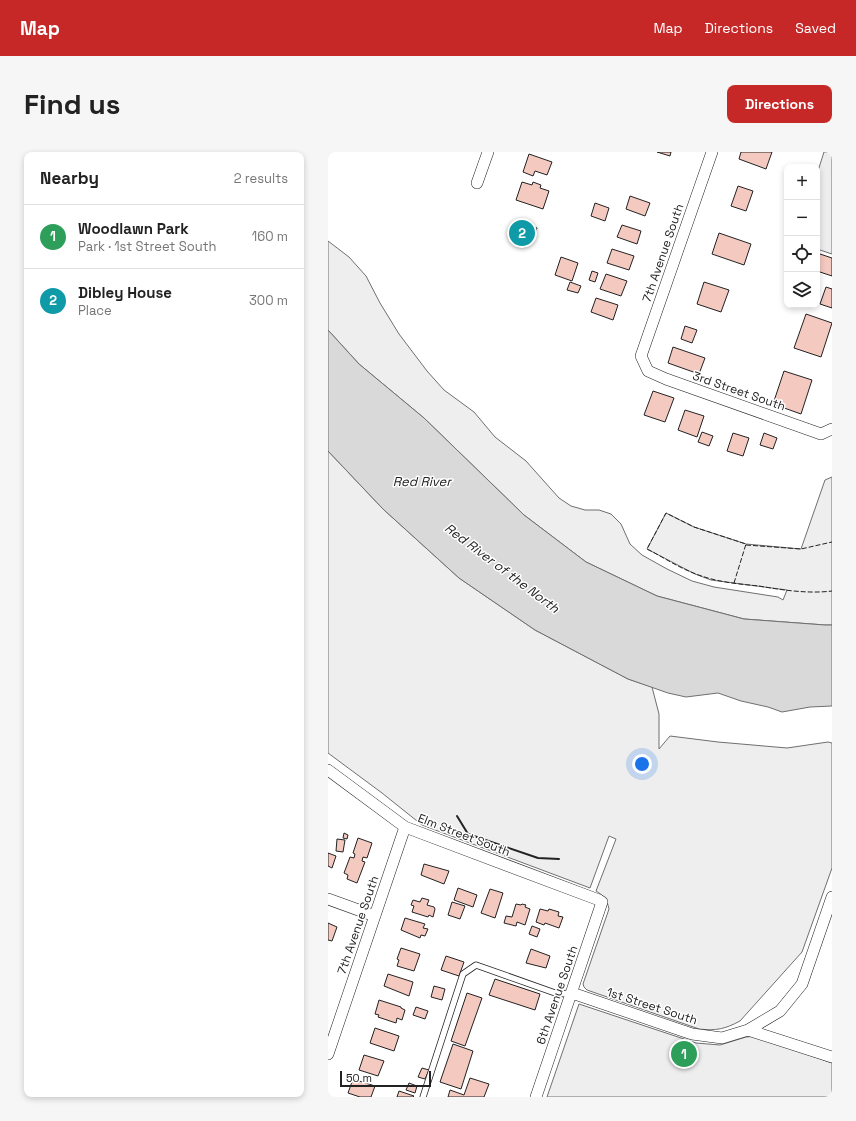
<!DOCTYPE html>
<meta charset="utf-8">
<style>
body{margin:0;font-family:"Space Grotesk",sans-serif;background:#f6f6f6;color:#222}
.controls{position:absolute;right:12px;top:12px;display:grid;overflow:hidden;border-radius:8px;box-shadow:0 2px 6px #0003}
.controls button{width:36px;height:36px;display:grid;place-items:center;padding:0;border:0;border-bottom:1px solid #e0e0e0;background:#fff;color:#222;font:20px sans-serif}
.scale{position:absolute;left:12px;bottom:10px;width:91px;box-sizing:border-box;padding-left:4px;border:2px solid #222;border-top:0;font-size:11px;line-height:14px;white-space:nowrap;color:#222;-webkit-text-stroke:3px #fff;paint-order:stroke}
.you{position:absolute;left:314px;top:612px;width:14px;height:14px;margin:-10px;border:3px solid #fff;border-radius:50%;background:#1a73e8;box-shadow:0 0 0 6px #1a73e833}
.badge{display:grid;place-items:center;width:26px;height:26px;border-radius:50%;background:#c62828;color:#fff;font-size:13px;font-weight:700}
.pin{position:absolute;translate:-50% -50%;border:2px solid #fff;box-shadow:0 1px 4px #0006}
.list{margin:0;padding:0;list-style:none}
h2{display:flex;justify-content:space-between;align-items:center;height:52px;margin:0;padding:0 16px;font-size:17px}
h2 small{font-size:13px;font-weight:400;color:#767676}
.list li{display:grid;grid-template-columns:26px 1fr auto;gap:12px;align-items:center;box-sizing:border-box;height:64px;padding:0 16px;border-top:1px solid #e0e0e0}
.list b{display:block;font-size:15px;white-space:nowrap}
.list p{margin:0;font-size:13px;white-space:nowrap;color:#767676}
.list em{font-size:13px;font-style:normal;color:#767676}
.icon{flex:none;width:22px;height:22px;fill:none;stroke:currentColor;stroke-width:2;stroke-linecap:round;stroke-linejoin:round}
.map{position:relative;flex:none;width:504px;height:945px;overflow:hidden;border-radius:8px}
header{display:flex;align-items:center;gap:24px;box-sizing:border-box;height:56px;padding:0 20px;background:#c62828;color:#fff}
header strong{font-size:19px}
nav{display:flex;gap:22px;margin-inline-start:auto;font-size:14px}
.intro{display:flex;align-items:center;justify-content:space-between;box-sizing:border-box;height:96px;padding:0 24px}
h1{margin:0;font-size:28px}
.button{padding:10px 18px;border-radius:8px;background:#c62828;color:#fff;font-size:14px;font-weight:700}
main{display:flex;gap:24px;padding:0 24px}
aside{flex:1;background:#fff;border-radius:8px;box-shadow:0 2px 6px #0003}
.map>svg:first-child{display:block}
.green{fill:#eee;stroke:#6f6f6f}
.parking{fill:#ededed;stroke:#6f6f6f}
.water{fill:#d9d9d9;stroke:#6f6f6f}
.building{fill:#f3c9c0;stroke:#222}
.lines{fill:none;stroke-linecap:round;stroke-linejoin:round}
.service-casing{stroke:#222;stroke-width:7}
.minor-casing{stroke:#222;stroke-width:12}
.service{stroke:#fff;stroke-width:5.5}
.minor{stroke:#fff;stroke-width:11}
.fence{stroke:#222;stroke-width:1;stroke-dasharray:5 2;stroke-linecap:butt}
.wall{stroke:#222;stroke-width:2}
.labels{text-anchor:middle;dominant-baseline:central;stroke-width:3;stroke-linejoin:round;paint-order:stroke}
.street-label{font-size:12px;fill:#222;stroke:#fff}
.water-label{font-size:13px;font-style:italic;fill:#222;stroke:#fff}
</style>
<header>
<strong>Map</strong>
<nav><a>Map</a><a>Directions</a><a>Saved</a></nav>
</header>
<div class="intro"><h1>Find us</h1><a class="button">Directions</a></div>
<main>
<aside>
<h2>Nearby<small>2 results</small></h2>
<ul class="list">
<li><span class="badge" style="background:#2e9e5b">1</span><div><b>Woodlawn Park</b><p>Park · 1st Street South</p></div><em>160 m</em></li>
<li><span class="badge" style="background:#0f9aa8">2</span><div><b>Dibley House</b><p>Place</p></div><em>300 m</em></li>
</ul>
</aside>
<div class="map">
<svg width="504" height="945" viewBox="0 0 504 945">
<rect width="100%" height="100%" fill="#fff"/>
<path class="green" d="M 0,89 L 21,105 L 38,124 L 52,151 L 71,182 L 99,219 L 116,238 L 146,260 L 167,285 L 198,309 L 231,346 L 243,354 L 257,358 L 271,358 L 283,362 L 293,372 L 302,392 L 314,403 L 339,417 L 364,429 L 386,435 L 450,445 L 455,448 L 459,438 L 383,428 L 367,422 L 319,397 L 338,361 L 366,375 L 418,392 L 473,397 L 497,328 L 504,325 L 504,473 L 497,473 L 416,467 L 329,444 L 258,410 L 196,363 L 96,266 L 31,212 L 0,178 Z
M 0,299 L 55,357 L 131,426 L 207,478 L 300,527 L 324,535 L 331,562 L 331,597 L 342,584 L 390,590 L 459,596 L 500,590 L 504,591 L 504,716 L 474,800 L 412,869 C 397,877 388,879 371,877 L 259,838 L 256,835 L 255,832 L 281,757 C 279,747 276,744 268,739 L 288,687 L 281,684 L 262,736 L 94,673 L 54,641 L 0,601 Z
M 251,852 L 368,891 L 392,893 L 418,885 L 429,884 L 504,911 L 504,945 L 219,945 Z"/>
<path class="parking" d="M 496,0 L 504,0 L 504,102 L 489,97 L 489,22 Z"/>
<path class="water" d="M 0,178 L 31,212 L 96,266 L 196,363 L 258,410 L 329,444 L 416,467 L 497,473 L 504,473 L 504,554 L 482,555 L 454,560 L 440,555 L 413,549 L 390,541 L 358,545 L 340,541 L 300,527 L 207,478 L 131,426 L 55,357 L 0,299 Z"/>
<path class="building" d="M 329,0 L 343,0 L 342,4 Z
M 413,0 L 444,0 L 438,17 L 411,7 Z
M 201,2 L 224,10 L 219,23 L 207,19 L 205,24 L 195,20 Z
M 194,30 L 204,33 L 205,30 L 213,33 L 212,36 L 221,39 L 215,57 L 188,48 Z
M 410,34 L 425,39 L 418,59 L 403,54 Z
M 302,44 L 322,51 L 317,64 L 298,57 Z
M 267,51 L 281,56 L 277,69 L 263,64 Z
M 191,70 L 209,76 L 207,82 L 201,80 L 197,91 L 193,89 L 192,91 L 187,90 L 188,87 L 185,86 Z
M 294,73 L 313,79 L 309,92 L 289,85 Z
M 391,81 L 423,92 L 416,113 L 384,102 Z
M 284,97 L 306,104 L 301,118 L 279,111 Z
M 489,101 L 504,106 L 504,124 L 489,119 Z
M 233,105 L 250,111 L 244,129 L 227,123 Z
M 264,119 L 270,121 L 267,130 L 261,128 Z
M 278,122 L 299,129 L 293,144 L 272,137 Z
M 242,130 L 253,134 L 250,141 L 239,138 Z
M 376,130 L 401,138 L 393,160 L 369,152 Z
M 498,135 L 504,137 L 504,156 L 492,152 Z
M 268,146 L 290,153 L 285,168 L 263,160 Z
M 478,162 L 504,171 L 493,205 L 466,196 Z
M 357,174 L 369,178 L 364,191 L 353,187 Z
M 345,195 L 377,206 L 371,222 L 340,211 Z
M 456,219 L 484,228 L 473,262 L 445,252 Z
M 325,239 L 346,246 L 337,270 L 316,263 Z
M 357,258 L 376,264 L 369,285 L 350,278 Z
M 374,280 L 385,284 L 381,294 L 370,290 Z
M 405,281 L 421,286 L 415,304 L 399,299 Z
M 436,281 L 449,286 L 445,297 L 432,293 Z
M 16,681 L 20,683 L 19,687 L 15,686 Z
M 30,686 L 44,691 L 39,706 L 35,705 L 34,709 L 37,710 L 29,731 L 19,727 L 20,723 L 16,721 L 22,705 L 26,706 L 27,702 L 25,701 Z
M 9,687 L 17,688 L 15,700 L 8,699 Z
M 0,701 L 8,704 L 4,716 L 0,714 Z
M 96,712 L 121,719 L 116,732 L 93,723 Z
M 130,736 L 149,743 L 145,755 L 126,748 Z
M 162,737 L 175,741 L 167,766 L 153,761 Z
M 94,746 L 101,748 L 99,753 L 106,755 L 107,757 L 105,765 L 101,763 L 100,765 L 84,760 L 86,754 L 83,753 L 85,748 L 92,750 Z
M 124,750 L 137,754 L 132,767 L 120,763 Z
M 188,752 L 193,753 L 194,752 L 198,753 L 197,755 L 202,757 L 197,773 L 189,770 L 188,774 L 176,771 L 178,764 L 184,765 Z
M 212,757 L 220,759 L 221,757 L 231,760 L 230,764 L 235,765 L 231,776 L 217,771 L 216,773 L 208,770 Z
M 77,766 L 97,772 L 95,776 L 100,777 L 97,784 L 93,783 L 92,786 L 73,778 Z
M 0,771 L 9,775 L 4,789 L 0,788 Z
M 204,774 L 212,777 L 209,785 L 201,782 Z
M 73,796 L 92,802 L 86,819 L 69,814 L 71,808 L 69,807 Z
M 203,797 L 222,804 L 218,816 L 198,811 Z
M 118,804 L 136,810 L 131,824 L 113,818 Z
M 60,822 L 85,830 L 81,844 L 56,834 Z
M 167,827 L 212,842 L 207,858 L 161,843 Z
M 106,834 L 117,837 L 114,848 L 103,845 Z
M 139,841 L 154,846 L 137,894 L 123,889 Z
M 51,848 L 73,855 L 73,856 L 77,858 L 74,868 L 69,866 L 68,871 L 50,865 L 51,863 L 47,862 Z
M 88,855 L 100,859 L 97,867 L 85,863 Z
M 47,876 L 71,884 L 66,899 L 42,891 Z
M 125,892 L 145,899 L 133,937 L 112,930 Z
M 36,903 L 56,909 L 50,924 L 31,918 Z
M 94,916 L 101,918 L 97,927 L 90,925 Z
M 142,926 L 161,932 L 156,945 L 120,945 L 122,938 L 136,943 Z
M 25,927 L 47,934 L 43,945 L 32,945 L 20,941 Z
M 81,931 L 89,934 L 87,941 L 78,938 Z
M 71,939 L 86,944 L 85,945 L 69,945 Z"/>
<g class="lines">
<g class="service-casing">
<path id="service" d="M 95,945 L 135,822 L 148,813 L 230,842 L 243,841"/>
</g>
<g class="minor-casing">
<path id="minor" d="M 384,0 L 313,204 L 320,219 L 338,227 L 493,282 L 504,277
M 149,31 L 160,0
M 0,618 L 77,675 L 271,748 L 274,750 L 208,945
M 0,747 L 47,764
M 244,841 L 364,882 L 394,886 L 420,878 L 452,859 L 474,832 L 504,745
M 420,878 L 504,905
M 0,902 L 77,675"/>
</g>
<use href="#service" class="service"/>
<use href="#minor" class="minor"/>
<path class="fence" d="M 418,393 L 473,397 L 504,390
M 406,431 L 418,392 L 366,375 L 338,361 L 319,397 C 335,405 351,416 368,422 C 388,430 410,432 431,434 C 454,438 480,442 504,439"/>
<path class="wall" d="M 129,664 L 140,682 L 210,706 L 231,707"/>
</g>
<g class="labels">
<g class="street-label">
<text transform="translate(335 101) rotate(-71)">7th Avenue South</text>
<text transform="translate(411 239) rotate(19)">3rd Street South</text>
<text transform="translate(136 683) rotate(21)">Elm Street South</text>
<text transform="translate(30 773) rotate(-71)">7th Avenue South</text>
<text transform="translate(229 843) rotate(-71)">6th Avenue South</text>
<text transform="translate(324 854) rotate(18)">1st Street South</text>
</g>
<g class="water-label">
<text x="94" y="329">Red River</text>
<text transform="translate(174 416) rotate(37)">Red River of the North</text>
</g>
</g>
</svg>
<div class="controls">
<button>+</button>
<button>−</button>
<button><svg class="icon" aria-label="locate" viewBox="0 0 24 24"><circle cx="12" cy="12" r="6"/><path d="M12 2v4M12 18v4M2 12h4M18 12h4"/></svg></button>
<button><svg class="icon" aria-label="layers" viewBox="0 0 24 24"><path d="M12 4l9 5-9 5-9-5zM3 14l9 5 9-5"/></svg></button>
</div>
<div class="scale">50 m</div>
<div class="you"></div>
<div class="pin badge" style="left:356px;top:902px;background:#2e9e5b">1</div>
<div class="pin badge" style="left:194px;top:81px;background:#0f9aa8">2</div>
</div>
</main>
